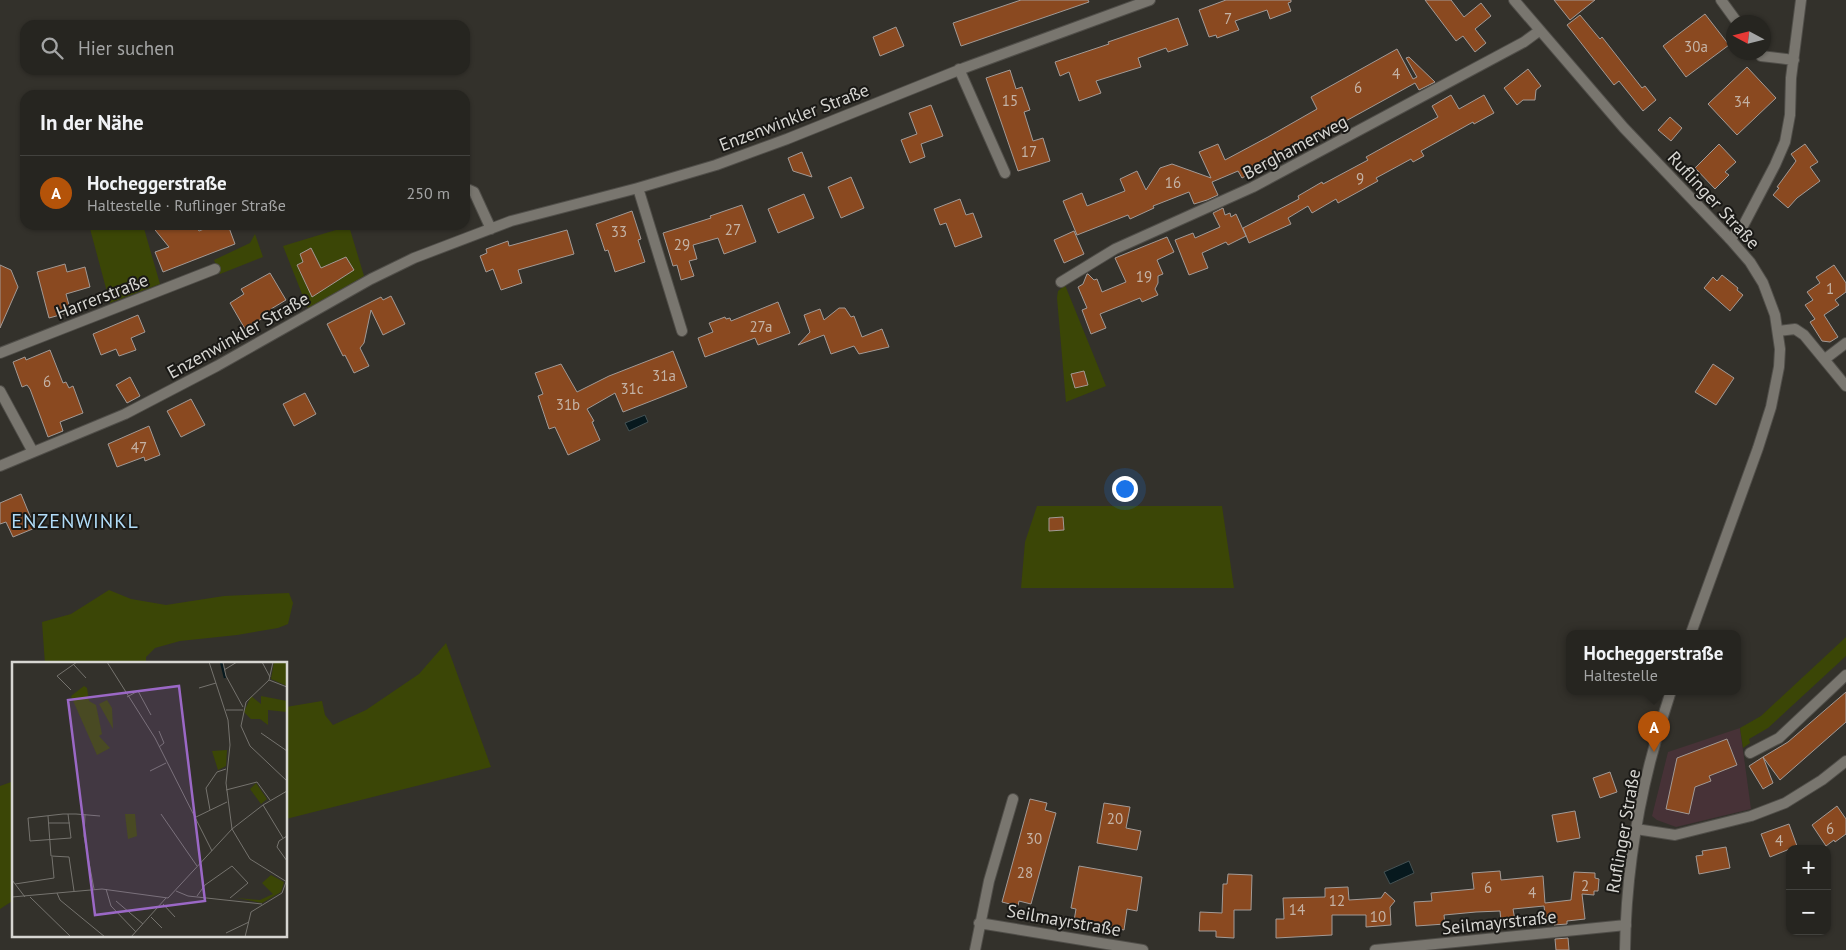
<!DOCTYPE html>
<html lang="de">
<meta charset="utf-8">
<style>
body{margin:0;font-family:"PT Sans",sans-serif;background:#32312d;color:#f1f3f6}
.controls{position:absolute;right:15px;bottom:15px;display:grid;overflow:hidden;border-radius:10px;box-shadow:0 1px 4px #0004}
.controls button{width:45px;height:45px;display:grid;place-items:center;padding:0;border:0;border-bottom:1px solid #42423e;background:#262520;color:#f1f3f6;font:25px sans-serif}
.compass{position:absolute;left:1726px;top:15px;width:45px;height:45px;border-radius:50%;background:#262520;box-shadow:0 1px 4px #0004;rotate:277deg}
.you{position:absolute;left:1124px;top:488px;width:18px;height:18px;margin:-12px;border:4px solid #fff;border-radius:50%;background:#1a73e8;box-shadow:0 0 0 8px #1a73e833}
.badge{display:grid;place-items:center;width:32px;height:32px;border-radius:50%;background:#b45309;color:#fff;font-size:16px;font-weight:700}
.pin{position:absolute;translate:-50% -41px;filter:drop-shadow(0 1px 2px #0008)}
.pin::after{content:'';position:absolute;top:26px;width:18px;height:15px;background:inherit;clip-path:polygon(0 0,100% 0,50% 100%)}
.popup{position:absolute;left:1566px;top:630px;width:175px;height:65px;box-sizing:border-box;display:grid;place-content:center;border-radius:10px;background:#262520;filter:drop-shadow(0 1px 4px #0005);font-size:16px;white-space:nowrap;color:#a4a5a5}
.popup b{font-size:19px;color:#f1f3f6}
.popup::after{content:'';position:absolute;left:50%;top:100%;margin-left:-10px;border:10px solid transparent;border-top-color:#262520}
.list{margin:0;padding:0;list-style:none}
h2{display:flex;justify-content:space-between;align-items:center;height:65px;margin:0;padding:0 20px;font-size:21px}
h2 small{font-size:16px;font-weight:400;color:#a4a5a5}
.list li{display:grid;grid-template-columns:32px 1fr auto;gap:15px;align-items:center;box-sizing:border-box;height:75px;padding:0 20px;border-top:1px solid #42423e}
.list b{display:block;font-size:19px;white-space:nowrap}
.list p{margin:0;font-size:16px;white-space:nowrap;color:#a4a5a5}
.list em{font-size:16px;font-style:normal;color:#a4a5a5}
.icon{flex:none;width:28px;height:28px;fill:none;stroke:currentColor;stroke-width:2;stroke-linecap:round;stroke-linejoin:round}
.map{position:relative;flex:none;width:1846px;height:950px;overflow:hidden}
.search{position:absolute;background:#262520;box-shadow:0 1px 4px #0004;left:20px;top:20px;width:450px;height:55px;display:flex;align-items:center;gap:12px;box-sizing:border-box;padding:0 18px;border-radius:15px;color:#a4a5a5;font-size:19px}
.panel{position:absolute;background:#262520;box-shadow:0 1px 4px #0004;left:20px;top:90px;width:450px;height:140px;border-radius:15px}
.map>svg:first-child{display:block}
.commercial{fill:#473237}
.green{fill:#3b4606}
.water{fill:#07191e;stroke:#455254}
.building{fill:#8a4920;stroke:#a29a96}
.lines{fill:none;stroke-linecap:round;stroke-linejoin:round}
.minor-casing{stroke:#504e49;stroke-width:12}
.tertiary-casing{stroke:#504e49;stroke-width:12}
.minor{stroke:#79766f;stroke-width:10}
.tertiary{stroke:#79766f;stroke-width:10}
.labels{text-anchor:middle;dominant-baseline:central;stroke-width:4;stroke-linejoin:round;paint-order:stroke}
.number-label{font-size:15px;fill:#c4b3a6}
.street-label{font-size:18px;fill:#d7d6d2;stroke:#1a1916}
.quarter-label{font-size:20px;letter-spacing:1px;fill:#b1dcf8;stroke:#1a1916}
.inset-river{fill:none;stroke:#07191e;stroke-width:2.5}
.inset-road{fill:none;stroke:#75736e;stroke-width:1}
.view{fill:#9b68c6;fill-opacity:0.15;stroke:#9b68c6;stroke-width:2.5}
.inset-edge{fill:none;stroke:#d7d6d2;stroke-width:2.5}
</style>
<div class="map">
<svg width="1846" height="950" viewBox="0 0 1846 950">
<rect width="100%" height="100%" fill="#33312b"/>
<path class="commercial" d="M 1740,728 L 1751,809 L 1676,827 L 1657,820 L 1652,816 L 1668,752 Z"/>
<path class="green" d="M 89,225 L 143,225 L 160,284 L 110,303 Z
M 349,226 L 364,276 L 308,309 L 283,246 Z
M 255,234 L 263,257 L 220,274 L 214,260 L 250,243 Z
M 1065,285 L 1106,386 L 1066,402 L 1057,298 L 1058,291 Z
M 1037,506 L 1222,506 L 1234,588 L 1021,588 L 1025,542 Z
M 109,590 L 131,599 L 166,605 L 224,596 L 289,593 L 293,603 L 288,624 L 278,628 L 237,635 L 180,641 L 155,648 L 146,657 L 146,664 L 45,664 L 42,622 L 71,614 Z
M 1846,637 L 1846,656 L 1768,728 L 1749,739 L 1750,743 L 1743,748 L 1740,728 L 1761,716 Z
M 446,643 L 491,767 L 286,819 L 286,707 L 322,701 L 325,715 L 333,725 L 366,710 L 419,674 Z
M 14,781 L 14,900 L 0,909 L 0,786 Z"/>
<path class="water" d="M 645,415 L 648,422 L 629,431 L 625,423 Z
M 1409,861 L 1414,873 L 1390,884 L 1384,872 Z"/>
<path class="building" d="M 1021,0 L 1088,0 L 1089,2 L 961,46 L 953,23 Z
M 1226,0 L 1291,0 L 1291,2 L 1288,3 L 1291,11 L 1270,19 L 1267,10 L 1235,21 L 1239,30 L 1217,38 L 1216,35 L 1209,37 L 1199,10 Z
M 1425,0 L 1451,0 L 1464,17 L 1481,3 L 1491,16 L 1475,29 L 1486,43 L 1475,52 L 1463,36 L 1456,41 Z
M 1554,0 L 1595,0 L 1570,20 Z
M 1705,14 L 1729,45 L 1686,77 L 1663,46 Z
M 1580,15 L 1600,39 L 1602,37 L 1642,88 L 1645,86 L 1656,100 L 1643,111 L 1619,81 L 1614,85 L 1567,25 Z
M 1178,18 L 1188,45 L 1168,52 L 1166,48 L 1138,58 L 1141,67 L 1096,81 L 1101,93 L 1079,101 L 1069,72 L 1060,76 L 1055,62 L 1109,44 L 1108,42 Z
M 896,27 L 904,46 L 880,56 L 873,37 Z
M 1397,49 L 1413,79 L 1417,77 L 1406,58 L 1409,57 L 1435,82 L 1419,90 L 1415,83 L 1242,178 L 1238,171 L 1212,182 L 1218,195 L 1207,200 L 1194,204 L 1189,192 L 1153,206 L 1154,208 L 1130,219 L 1128,215 L 1077,235 L 1063,201 L 1082,193 L 1087,206 L 1125,191 L 1120,179 L 1137,171 L 1146,190 L 1160,168 L 1172,164 L 1211,178 L 1199,152 L 1218,144 L 1225,160 L 1268,137 L 1317,109 L 1311,97 Z
M 1747,67 L 1776,98 L 1737,135 L 1708,104 Z
M 1528,69 L 1541,86 L 1536,90 L 1535,100 L 1523,100 L 1517,105 L 1504,88 Z
M 1010,70 L 1016,89 L 1022,87 L 1030,110 L 1024,112 L 1033,141 L 1043,138 L 1050,161 L 1018,171 L 986,78 Z
M 1451,95 L 1459,109 L 1484,95 L 1494,113 L 1474,124 L 1473,122 L 1421,151 L 1424,156 L 1413,162 L 1411,159 L 1376,178 L 1378,181 L 1338,203 L 1336,199 L 1312,213 L 1308,206 L 1288,218 L 1291,224 L 1249,243 L 1243,228 L 1299,199 L 1298,196 L 1322,182 L 1323,184 L 1368,160 L 1366,157 L 1438,117 L 1432,106 Z
M 931,105 L 943,136 L 921,144 L 925,157 L 910,163 L 901,140 L 917,134 L 909,113 Z
M 1670,117 L 1682,128 L 1671,141 L 1658,130 Z
M 1719,144 L 1736,162 L 1725,172 L 1729,175 L 1715,189 L 1695,168 Z
M 1805,144 L 1818,162 L 1810,167 L 1820,181 L 1797,198 L 1788,208 L 1773,195 L 1779,188 L 1777,187 L 1796,161 L 1791,154 Z
M 802,152 L 812,177 L 793,171 L 788,158 Z
M 851,177 L 864,208 L 841,218 L 828,187 Z
M 804,194 L 814,218 L 778,233 L 768,209 Z
M 960,199 L 966,215 L 973,213 L 982,237 L 955,247 L 946,223 L 940,225 L 934,209 Z
M 742,205 L 756,242 L 724,254 L 718,238 L 693,245 L 697,259 L 689,261 L 694,276 L 681,280 L 677,265 L 673,266 L 663,233 L 711,218 L 710,216 Z
M 1223,208 L 1225,215 L 1230,213 L 1231,217 L 1236,214 L 1246,236 L 1228,245 L 1226,242 L 1202,253 L 1208,268 L 1189,275 L 1175,240 L 1193,233 L 1195,238 L 1220,227 L 1213,213 Z
M 632,211 L 641,239 L 638,240 L 645,262 L 615,272 L 608,250 L 605,251 L 596,224 Z
M 151,225 L 195,225 L 199,231 L 214,225 L 228,225 L 235,244 L 163,272 L 155,252 L 169,247 Z
M 567,230 L 574,254 L 518,270 L 522,283 L 501,290 L 493,269 L 486,272 L 480,256 L 487,253 L 486,249 L 508,241 L 509,246 Z
M 1074,231 L 1084,254 L 1064,263 L 1054,240 Z
M 1167,237 L 1174,252 L 1157,260 L 1163,274 L 1158,276 L 1158,283 L 1155,289 L 1158,295 L 1142,302 L 1140,298 L 1100,314 L 1106,328 L 1091,334 L 1082,310 L 1087,308 L 1078,287 L 1083,284 L 1087,274 L 1088,274 L 1094,280 L 1097,279 L 1102,292 L 1126,282 L 1115,258 Z
M 311,248 L 321,268 L 346,257 L 354,270 L 312,297 L 297,265 L 303,262 L 300,254 Z
M 65,264 L 67,272 L 85,267 L 90,287 L 66,294 L 71,312 L 49,318 L 37,272 Z
M 0,265 L 11,270 L 18,287 L 0,328 Z
M 1834,265 L 1846,283 L 1846,292 L 1835,300 L 1839,305 L 1824,315 L 1838,337 L 1830,342 L 1822,341 L 1810,322 L 1815,319 L 1805,305 L 1813,300 L 1807,292 L 1820,283 L 1816,277 Z
M 270,273 L 286,300 L 271,309 L 273,312 L 245,329 L 230,303 L 244,294 L 241,289 Z
M 1722,275 L 1738,288 L 1737,290 L 1743,295 L 1730,311 L 1704,288 L 1713,277 L 1717,281 Z
M 391,296 L 405,324 L 383,335 L 371,310 L 364,343 L 360,348 L 369,366 L 354,373 L 345,355 L 343,356 L 327,324 L 381,297 L 383,300 Z
M 778,302 L 790,333 L 758,345 L 755,338 L 705,357 L 698,338 L 713,332 L 709,323 L 725,317 L 726,319 L 730,318 L 731,321 Z
M 839,308 L 845,308 L 851,317 L 854,316 L 862,337 L 882,329 L 889,347 L 859,354 L 854,346 L 831,354 L 824,335 L 798,345 L 810,332 L 804,315 L 820,309 L 824,320 Z
M 138,315 L 145,332 L 131,338 L 136,350 L 119,356 L 116,349 L 101,355 L 93,334 Z
M 50,350 L 63,383 L 66,382 L 69,388 L 73,386 L 83,413 L 60,422 L 63,431 L 48,437 L 30,389 L 27,385 L 22,387 L 13,362 L 25,357 L 26,360 Z
M 673,351 L 687,387 L 623,412 L 615,393 L 587,409 L 594,421 L 592,422 L 600,440 L 568,455 L 555,427 L 549,429 L 538,396 L 543,394 L 535,373 L 561,364 L 577,392 L 609,376 Z
M 1713,364 L 1734,378 L 1716,405 L 1695,392 Z
M 1084,371 L 1088,385 L 1075,388 L 1071,374 Z
M 130,377 L 140,396 L 127,403 L 116,385 Z
M 305,393 L 316,414 L 294,426 L 283,404 Z
M 191,399 L 205,425 L 181,437 L 167,411 Z
M 149,426 L 160,455 L 145,461 L 144,457 L 117,467 L 108,444 Z
M 21,494 L 35,528 L 13,537 L 6,522 L 0,524 L 0,503 Z
M 1063,517 L 1064,530 L 1049,531 L 1049,518 Z
M 1846,692 L 1846,722 L 1780,780 L 1763,757 L 1788,742 Z
M 1727,739 L 1737,765 L 1709,776 L 1711,781 L 1695,787 L 1689,814 L 1666,809 L 1677,758 Z
M 1763,757 L 1773,783 L 1763,789 L 1749,766 Z
M 1610,772 L 1617,792 L 1600,798 L 1593,778 Z
M 1030,799 L 1047,803 L 1045,810 L 1056,813 L 1031,904 L 1019,901 L 1018,906 L 1002,902 Z
M 1104,803 L 1130,807 L 1126,828 L 1141,831 L 1137,850 L 1097,843 Z
M 1837,806 L 1846,819 L 1846,834 L 1835,842 L 1834,840 L 1826,846 L 1812,825 Z
M 1575,811 L 1580,838 L 1557,842 L 1552,815 Z
M 1789,824 L 1797,846 L 1770,857 L 1761,834 Z
M 1726,847 L 1730,868 L 1699,874 L 1696,856 L 1703,855 L 1702,851 Z
M 1079,866 L 1142,877 L 1137,911 L 1127,909 L 1124,930 L 1074,921 L 1076,909 L 1071,908 Z
M 1500,871 L 1501,880 L 1543,876 L 1545,903 L 1571,900 L 1574,872 L 1595,873 L 1595,878 L 1599,879 L 1598,891 L 1594,891 L 1594,895 L 1582,894 L 1585,919 L 1567,921 L 1567,924 L 1554,925 L 1554,922 L 1546,923 L 1544,906 L 1513,909 L 1515,920 L 1501,921 L 1500,911 L 1476,912 L 1444,915 L 1445,924 L 1416,926 L 1414,902 L 1432,901 L 1431,893 L 1474,889 L 1472,873 Z
M 1228,874 L 1252,875 L 1251,910 L 1234,910 L 1234,938 L 1216,937 L 1216,931 L 1199,931 L 1200,912 L 1222,913 L 1223,884 L 1227,884 Z
M 1348,887 L 1349,900 L 1381,898 L 1385,892 L 1395,901 L 1390,907 L 1391,925 L 1366,927 L 1366,915 L 1332,915 L 1332,935 L 1276,938 L 1276,919 L 1284,919 L 1283,898 L 1325,897 L 1325,888 Z
M 1568,938 L 1569,950 L 1556,950 L 1555,939 Z"/>
<g class="lines">
<g class="minor-casing">
<path id="minor" d="M 1721,0 L 1737,22
M 1759,52 L 1761,56 L 1794,60
M 959,69 L 1005,173
M 465,188 L 474,192 L 491,229
M 638,188 L 682,331
M 1730,239 L 1743,226 L 1775,165 L 1785,142 L 1790,115 L 1791,78 L 1801,0
M 1061,282 L 1115,249 L 1253,187 L 1524,42 L 1539,31
M 1778,331 L 1795,329 L 1804,335 L 1846,386
M 0,353 L 215,269
M 1825,359 L 1846,343
M 0,391 L 33,452
M 0,466 L 125,414 L 217,366 L 371,279 L 414,258 L 511,221 L 638,188 L 716,165 L 787,139 L 964,68 L 1150,0
M 1750,753 L 1779,738 L 1846,675
M 1636,829 L 1675,835 L 1751,816 L 1785,803 L 1822,780 L 1846,761
M 979,923 L 1143,950
M 975,950 L 989,881 L 1013,799
M 1375,950 L 1626,925"/>
</g>
<g class="tertiary-casing">
<path id="tertiary" d="M 1514,0 L 1624,128 L 1730,239 L 1750,262 L 1763,283 L 1775,315 L 1780,349 L 1779,367 L 1771,407 L 1758,448 L 1691,633
M 1625,950 C 1626,862 1643,774 1671,691"/>
</g>
<use href="#minor" class="minor"/>
<use href="#tertiary" class="tertiary"/>
</g>
<g class="labels">
<g class="number-label">
<text x="1228" y="18">7</text>
<text x="1696" y="46">30a</text>
<text x="1396" y="73">4</text>
<text x="1358" y="87">6</text>
<text x="1010" y="100">15</text>
<text x="1742" y="101">34</text>
<text x="1029" y="151">17</text>
<text x="1360" y="178">9</text>
<text x="1173" y="182">16</text>
<text x="733" y="229">27</text>
<text x="619" y="231">33</text>
<text x="682" y="244">29</text>
<text x="1144" y="276">19</text>
<text x="1830" y="288">1</text>
<text x="761" y="326">27a</text>
<text x="664" y="375">31a</text>
<text x="47" y="381">6</text>
<text x="632" y="388">31c</text>
<text x="568" y="404">31b</text>
<text x="139" y="447">47</text>
<text x="1115" y="818">20</text>
<text x="1830" y="828">6</text>
<text x="1034" y="838">30</text>
<text x="1779" y="840">4</text>
<text x="1025" y="872">28</text>
<text x="1585" y="885">2</text>
<text x="1488" y="887">6</text>
<text x="1532" y="892">4</text>
<text x="1337" y="900">12</text>
<text x="1297" y="909">14</text>
<text x="1378" y="916">10</text>
</g>
<g class="street-label">
<text transform="translate(794 117) rotate(-21)">Enzenwinkler Straße</text>
<text transform="translate(1295 147) rotate(-28)">Berghamerweg</text>
<text transform="translate(1714 200) rotate(47)">Ruflinger Straße</text>
<text transform="translate(102 296) rotate(-21)">Harrerstraße</text>
<text transform="translate(238 335) rotate(-29)">Enzenwinkler Straße</text>
<text transform="translate(1623 831) rotate(-80)">Ruflinger Straße</text>
<text transform="translate(1064 920) rotate(10)">Seilmayrstraße</text>
<text transform="translate(1499 922) rotate(-6)">Seilmayrstraße</text>
</g>
<g class="quarter-label">
<text x="75" y="521">ENZENWINKL</text>
</g>
</g>
<g transform="translate(12 662)">
<rect width="275" height="275" fill="#33312b"/>
<path d="M 262,0 L 275,0 L 275,24 L 259,17 ZM 72,24 L 75,26 L 77,39 L 84,43 L 90,72 L 87,74 L 98,86 L 85,93 L 59,34 ZM 239,34 L 249,42 L 249,34 L 275,39 L 275,50 L 256,48 L 256,63 L 248,57 L 239,57 L 232,50 ZM 95,38 L 100,46 L 101,67 L 87,42 ZM 215,88 L 214,104 L 206,108 L 200,89 ZM 244,121 L 255,137 L 249,142 L 238,127 ZM 113,152 L 123,152 L 125,174 L 116,177 ZM 259,213 L 272,220 L 269,230 L 250,241 L 225,236 L 248,238 L 261,232 L 250,221 Z" fill="#3b4606"/>
<path class="inset-river" d="M 209,0 L 213,16"/>
<path class="inset-road" d="M 95,0 L 143,76 L 200,189M 197,0 L 216,58 L 218,83 L 214,121 L 220,167 L 238,197 L 275,220M 211,0 L 214,14 L 231,45M 250,0 L 258,15M 261,0 L 257,18 L 234,40 L 229,64 L 238,84 L 275,119M 62,3 L 74,16M 212,8 L 225,0M 257,18 L 275,25M 187,26 L 204,21M 59,28 L 45,14 L 65,0M 115,35 L 126,29 L 139,53M 214,48 L 231,48M 147,69 L 152,81 L 147,85M 249,71 L 275,89M 138,109 L 154,101M 214,128 L 245,120 L 258,138M 251,143 L 271,176M 198,148 L 194,126 L 205,110 L 214,107M 56,152 L 59,176 L 18,179 L 16,156 L 51,152 L 64,152 L 88,154M 73,152 L 72,174 L 82,227M 149,152 L 185,204M 36,154 L 39,194 L 57,195 L 62,229M 182,156 L 215,140M 36,161 L 58,161M 275,174 L 267,179 L 265,185 L 275,199M 0,218 L 13,235M 3,222 L 42,216 L 40,195M 94,227 L 99,244 L 124,270M 164,229 L 176,234 L 250,242M 45,231 L 48,238 L 93,275M 185,234 L 193,223 L 220,204 L 236,221 L 218,236M 0,235 L 90,227 L 156,236 L 220,167 L 251,143 L 275,129M 18,235 L 59,275M 104,239 L 131,262M 151,242 L 163,255M 139,255 L 150,266M 214,271 L 237,260M 119,275 L 154,236M 233,275 L 239,250 L 270,231 L 274,220"/>
<path class="view" d="M 167,24 L 193,239 L 83,253 L 56,38 Z"/>
<rect width="275" height="275" class="inset-edge"/>
</g>
</svg>
<div class="controls">
<button>+</button>
<button>−</button>
</div>
<svg class="compass" viewBox="-18 -18 36 36"><path d="M0-13l5 13h-10z" fill="#e53935"/><path d="M0 13l5-13h-10z" fill="#a4a5a5"/></svg>
<div class="you"></div>
<div class="pin badge" style="left:1654px;top:752px">A</div>
<div class="popup"><b>Hocheggerstraße</b>Haltestelle</div>
<div class="search"><svg class="icon" aria-label="search" viewBox="0 0 24 24"><circle cx="10" cy="10" r="6"/><path d="M15 15l6 6"/></svg>Hier suchen</div>
<section class="panel">
<h2>In der Nähe<small></small></h2>
<ul class="list">
<li><span class="badge">A</span><div><b>Hocheggerstraße</b><p>Haltestelle · Ruflinger Straße</p></div><em>250 m</em></li>
</ul>
</section>
</div>
